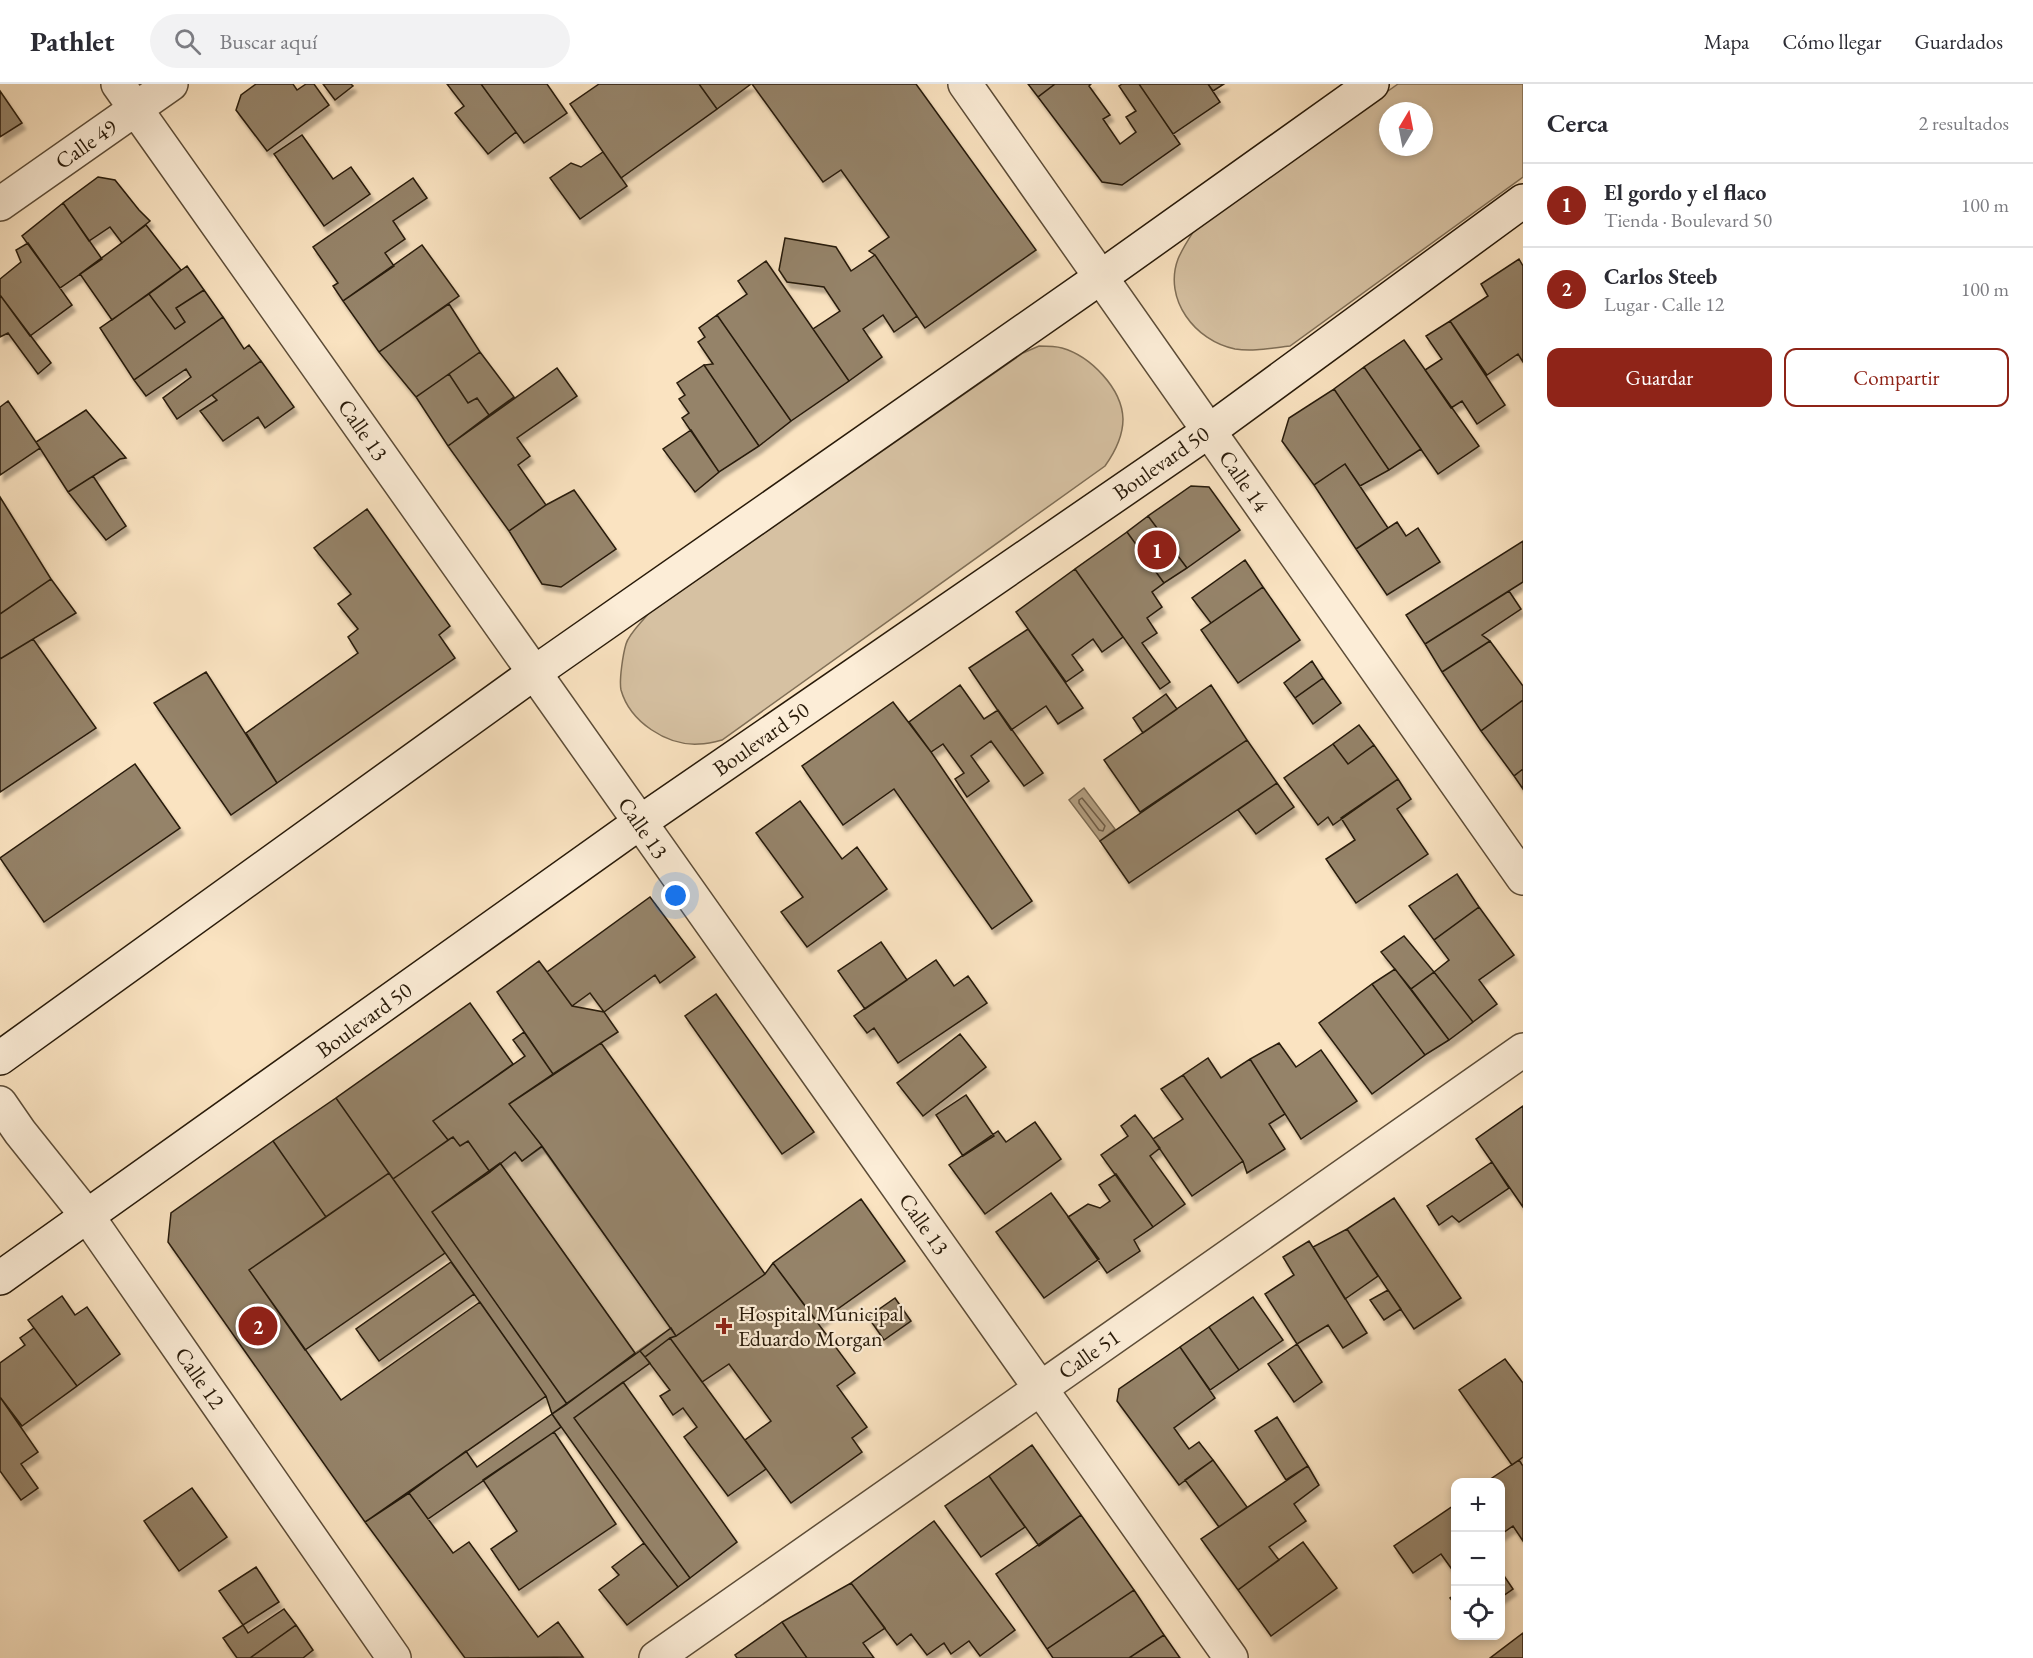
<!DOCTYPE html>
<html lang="es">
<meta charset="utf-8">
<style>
body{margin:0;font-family:"EB Garamond",serif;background:#f2f2f3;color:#2b2b33}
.controls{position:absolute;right:18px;bottom:18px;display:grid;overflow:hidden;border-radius:12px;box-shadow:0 3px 9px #0003}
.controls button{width:54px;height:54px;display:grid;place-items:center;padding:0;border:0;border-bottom:2px solid #e1e1e2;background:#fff;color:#2b2b33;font:30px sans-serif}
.compass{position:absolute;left:1379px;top:18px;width:54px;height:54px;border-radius:50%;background:#fff;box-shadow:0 3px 9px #0003;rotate:10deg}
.you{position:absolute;left:676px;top:812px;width:21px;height:21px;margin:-15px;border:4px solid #fff;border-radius:50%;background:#1a73e8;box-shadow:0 0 0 9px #1a73e833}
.badge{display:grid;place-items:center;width:39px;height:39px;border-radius:50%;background:#8f2418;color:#fff;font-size:20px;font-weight:700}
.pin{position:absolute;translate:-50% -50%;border:3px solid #fff;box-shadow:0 2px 6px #0006}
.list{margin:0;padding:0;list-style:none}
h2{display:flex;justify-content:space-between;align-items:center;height:78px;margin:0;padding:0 24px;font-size:26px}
h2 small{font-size:20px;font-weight:400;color:#7c7c81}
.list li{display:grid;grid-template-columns:39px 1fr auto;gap:18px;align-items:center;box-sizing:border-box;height:84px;padding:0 24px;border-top:2px solid #e1e1e2}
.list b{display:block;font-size:22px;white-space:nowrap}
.list p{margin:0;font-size:20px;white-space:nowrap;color:#7c7c81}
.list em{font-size:20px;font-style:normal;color:#7c7c81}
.actions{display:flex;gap:12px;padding:18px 24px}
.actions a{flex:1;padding:14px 0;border:2px solid #8f2418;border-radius:12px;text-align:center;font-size:21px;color:#8f2418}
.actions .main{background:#8f2418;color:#fff}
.icon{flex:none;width:33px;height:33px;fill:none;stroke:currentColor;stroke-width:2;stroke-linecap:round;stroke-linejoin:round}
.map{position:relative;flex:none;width:1523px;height:1574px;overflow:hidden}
header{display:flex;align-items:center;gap:36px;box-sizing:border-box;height:84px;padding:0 30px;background:#fff;border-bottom:2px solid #e1e1e2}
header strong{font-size:28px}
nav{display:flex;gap:33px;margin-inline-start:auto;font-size:21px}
.search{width:420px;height:54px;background:#f2f2f3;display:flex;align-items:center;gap:15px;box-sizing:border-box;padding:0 21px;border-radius:33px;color:#7c7c81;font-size:22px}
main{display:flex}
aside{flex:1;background:#fff}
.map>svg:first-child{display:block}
.green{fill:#d6c1a2;stroke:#7f6e56;stroke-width:1.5;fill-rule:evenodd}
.water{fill:#b39f82;stroke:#7b6a52;stroke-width:1.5}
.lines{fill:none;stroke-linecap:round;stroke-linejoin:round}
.shore{stroke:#6e5c46;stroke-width:1.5}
.building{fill:#958369;stroke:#281a09;stroke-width:1.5;filter:url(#shadow)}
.minor-casing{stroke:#5c4c37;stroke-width:36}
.secondary-casing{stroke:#281a09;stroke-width:36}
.minor{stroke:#fcedd7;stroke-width:33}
.secondary{stroke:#fcedd7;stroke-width:33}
.poi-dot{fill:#8f2418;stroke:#fcedd7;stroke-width:2}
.labels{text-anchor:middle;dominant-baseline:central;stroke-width:4.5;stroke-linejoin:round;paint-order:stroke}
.street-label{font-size:22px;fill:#281a09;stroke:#fcedd7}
.poi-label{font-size:22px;fill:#281a09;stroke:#fcedd7;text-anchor:start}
</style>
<header>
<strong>Pathlet</strong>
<div class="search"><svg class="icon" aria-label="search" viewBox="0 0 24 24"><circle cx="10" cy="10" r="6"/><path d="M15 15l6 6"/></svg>Buscar aquí</div>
<nav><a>Mapa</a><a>Cómo llegar</a><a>Guardados</a></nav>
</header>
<main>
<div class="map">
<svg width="1523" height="1574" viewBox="0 0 1523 1574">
<defs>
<filter id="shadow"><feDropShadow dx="3.5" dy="6" stdDeviation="1.5" flood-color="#0004"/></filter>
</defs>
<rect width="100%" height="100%" fill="#fae3c1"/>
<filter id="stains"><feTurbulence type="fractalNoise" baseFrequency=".00333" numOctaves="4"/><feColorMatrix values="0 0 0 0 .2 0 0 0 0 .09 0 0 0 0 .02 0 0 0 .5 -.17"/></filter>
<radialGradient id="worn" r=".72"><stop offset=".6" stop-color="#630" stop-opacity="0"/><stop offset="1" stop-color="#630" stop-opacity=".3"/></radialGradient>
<path class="green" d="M 1398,0 L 1523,0 L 1523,93 L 1290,262 C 1272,264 1253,268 1235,265 C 1195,257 1163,215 1178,175 C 1183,163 1190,153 1197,142 ZM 1388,27 L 1424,27 L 1424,63 L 1388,63 Z
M 1039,262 C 1046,262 1055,262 1062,264 C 1090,272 1122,304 1123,335 C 1123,353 1115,368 1105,382 L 722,656 C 715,658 707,660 699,660 C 667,662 630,638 621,606 C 619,596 623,570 626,560 C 629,550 641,539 648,530 L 1023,269 Z
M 542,1063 L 671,1244 L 635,1269 L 500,1079 L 515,1068 L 522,1077 Z"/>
<path class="water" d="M 1084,704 L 1115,745 L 1100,757 L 1069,716 Z"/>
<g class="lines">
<path class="shore" d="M 1082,714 L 1105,742 L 1103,747 L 1099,746 L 1079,719 L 1079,716 Z"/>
</g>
<path class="building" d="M 256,0 L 293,0 L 297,6 L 306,0 L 314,0 L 329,21 L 267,67 L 236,26 L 241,11 Z
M 323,0 L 351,0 L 353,2 L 335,16 Z
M 447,0 L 481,0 L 516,48 L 488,70 L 455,29 L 464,22 Z
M 481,0 L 547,0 L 567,29 L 524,59 Z
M 599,0 L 699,0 L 717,25 L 621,94 L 570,20 Z
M 699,0 L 751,0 L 717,25 Z
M 752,0 L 916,0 L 1036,166 L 925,244 L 875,171 L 869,167 L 889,153 L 841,86 L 823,98 Z
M 1028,0 L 1055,0 L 1038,13 Z
M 1055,0 L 1091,0 L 1089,2 L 1110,31 L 1103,35 L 1120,60 L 1136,48 L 1126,33 L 1136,27 L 1119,2 L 1122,0 L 1139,0 L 1180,60 L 1122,101 L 1102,98 L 1038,13 Z
M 1139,0 L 1208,0 L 1220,18 L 1173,50 Z
M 1208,0 L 1224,0 L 1213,7 Z
M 0,7 L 22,39 L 0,53 Z
M 302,51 L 333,95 L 351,83 L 370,110 L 324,142 L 274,70 Z
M 603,68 L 627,102 L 580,135 L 550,94 L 571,79 L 581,83 Z
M 98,93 L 115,96 L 139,126 L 150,137 L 122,159 L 110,143 L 89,157 L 63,119 Z
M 413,94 L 427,114 L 393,137 L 405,155 L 385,169 L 394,182 L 343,217 L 333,202 L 338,199 L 313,163 Z
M 63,119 L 102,175 L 60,204 L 22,152 Z
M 146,141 L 181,186 L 112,236 L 80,190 Z
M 785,154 L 836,163 L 851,187 L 875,171 L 917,232 L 894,248 L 883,231 L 863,245 L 882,273 L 849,297 L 813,245 L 840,227 L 824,203 L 787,198 L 779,186 Z
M 28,159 L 72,221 L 30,252 L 0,211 L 0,195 L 21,178 L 16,166 Z
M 422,161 L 459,212 L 379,268 L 343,217 Z
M 1519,175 L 1523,182 L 1523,278 L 1518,270 L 1487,291 L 1450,237 L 1488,212 L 1481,200 Z
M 766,177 L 849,297 L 791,337 L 717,231 L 747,210 L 738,197 Z
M 187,182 L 204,206 L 176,224 L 185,238 L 175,245 L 149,210 Z
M 204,206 L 223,233 L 134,296 L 100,244 L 149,210 L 175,245 L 185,238 L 176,224 Z
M 0,211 L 51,279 L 38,290 L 8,249 L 0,253 Z
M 449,220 L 480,268 L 416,313 L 379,268 Z
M 717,231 L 791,337 L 759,362 L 704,281 L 713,280 L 698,258 L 705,253 L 699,244 Z
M 223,233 L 244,265 L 249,261 L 261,277 L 177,335 L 163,314 L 191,293 L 186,285 L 146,312 L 134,296 Z
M 1450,237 L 1505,321 L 1477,340 L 1462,317 L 1451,324 L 1425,286 L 1442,275 L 1426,252 Z
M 1404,256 L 1479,362 L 1438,390 L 1364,283 Z
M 480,268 L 514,313 L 489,331 L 477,314 L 468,319 L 449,290 Z
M 261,277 L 294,323 L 265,344 L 258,333 L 223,357 L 200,327 L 217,316 L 212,311 Z
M 704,281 L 759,362 L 719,388 L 682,334 L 689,329 L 679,315 L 685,311 L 677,299 Z
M 1364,283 L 1421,365 L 1389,386 L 1334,305 Z
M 557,284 L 577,312 L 517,354 L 530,372 L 518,381 L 546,421 L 509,447 L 448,362 Z
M 449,290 L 468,319 L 477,314 L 489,331 L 448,362 L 416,313 Z
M 1334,305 L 1389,386 L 1360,402 L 1345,380 L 1314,401 L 1282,357 L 1289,334 Z
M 8,317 L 40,364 L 0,391 L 0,323 Z
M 86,326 L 126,374 L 120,375 L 68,408 L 36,358 Z
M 691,346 L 719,388 L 695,408 L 663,365 Z
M 1345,380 L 1388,444 L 1356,465 L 1314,401 Z
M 93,392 L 126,442 L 106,456 L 68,408 Z
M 1191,402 L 1209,403 L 1240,446 L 1187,484 L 1148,432 Z
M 574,406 L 616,465 L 561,503 L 542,500 L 509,447 L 546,421 Z
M 0,413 L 51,495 L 0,530 Z
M 367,425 L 450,542 L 439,551 L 455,574 L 277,699 L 246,649 L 358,569 L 348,553 L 358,545 L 338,520 L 351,510 L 314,464 Z
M 1148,432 L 1187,484 L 1164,499 L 1127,448 Z
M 1397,438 L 1406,452 L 1418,444 L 1440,478 L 1387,511 L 1356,465 Z
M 1127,448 L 1164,499 L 1152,508 L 1162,523 L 1147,534 L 1157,549 L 1142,559 L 1170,598 L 1160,605 L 1075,485 Z
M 1523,457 L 1523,498 L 1425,560 L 1406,531 Z
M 1245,476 L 1263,503 L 1211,539 L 1192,514 Z
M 1075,485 L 1123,553 L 1102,568 L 1093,555 L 1072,571 L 1083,586 L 1066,598 L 1016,528 Z
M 51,495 L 76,529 L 0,575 L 0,530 Z
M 1263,503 L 1300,556 L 1238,599 L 1201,546 Z
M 1509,507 L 1521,525 L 1482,551 L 1490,557 L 1442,588 L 1425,560 Z
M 1028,545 L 1083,624 L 1058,640 L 1046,622 L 1011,646 L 969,584 Z
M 33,555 L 96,644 L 0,708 L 0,575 Z
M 1490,557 L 1523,602 L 1523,616 L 1481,647 L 1442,588 Z
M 1312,577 L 1323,594 L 1295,614 L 1284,599 Z
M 206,588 L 277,699 L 231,731 L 154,619 Z
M 1323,594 L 1341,619 L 1313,640 L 1295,614 Z
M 960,601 L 984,635 L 998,626 L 1043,689 L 1024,702 L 991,657 L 971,672 L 989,697 L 967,713 L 955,695 L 964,689 L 943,660 L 931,668 L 909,638 Z
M 1211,601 L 1247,656 L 1140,728 L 1104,676 Z
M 1166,610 L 1177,625 L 1143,649 L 1133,634 Z
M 1523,616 L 1523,685 L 1514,692 L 1481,647 Z
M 893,618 L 931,668 L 1032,817 L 992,845 L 894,705 L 843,741 L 802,682 Z
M 1359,641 L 1374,661 L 1348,680 L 1333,660 Z
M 1247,656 L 1277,699 L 1129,799 L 1100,757 Z
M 1333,660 L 1348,680 L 1374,661 L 1398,695 L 1333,741 L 1328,733 L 1318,741 L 1284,694 Z
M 135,680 L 180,744 L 44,838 L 0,774 Z
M 1523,685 L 1523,705 L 1514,692 Z
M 1398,695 L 1411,715 L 1397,725 L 1428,770 L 1356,819 L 1326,775 L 1355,756 L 1341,734 Z
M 1277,699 L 1294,723 L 1256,750 L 1238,726 Z
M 800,717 L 842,775 L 857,763 L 887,805 L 807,863 L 781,828 L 803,813 L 756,749 Z
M 1457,790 L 1479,823 L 1434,856 L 1409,822 Z
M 650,813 L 695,873 L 660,899 L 655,891 L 604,928 L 590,909 L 572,922 L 547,888 Z
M 1479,823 L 1514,871 L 1479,896 L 1497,920 L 1473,938 L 1434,888 L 1449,876 L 1434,856 Z
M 1404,852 L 1434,888 L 1411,905 L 1381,868 Z
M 881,858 L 907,896 L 865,925 L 838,887 Z
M 936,876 L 954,902 L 968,892 L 987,919 L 898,979 L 874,944 L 867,949 L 854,932 Z
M 539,877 L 572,922 L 604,928 L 618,948 L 553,990 L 497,908 Z
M 1395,885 L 1449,956 L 1425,971 L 1372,900 Z
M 1434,888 L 1473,938 L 1449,956 L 1411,905 Z
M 1372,900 L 1425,971 L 1372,1010 L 1319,939 Z
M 716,910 L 814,1048 L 782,1070 L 685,932 Z
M 470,919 L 513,980 L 433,1037 L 448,1056 L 393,1095 L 336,1014 Z
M 524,948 L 553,990 L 509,1020 L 542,1062 L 522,1077 L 515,1068 L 490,1088 L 468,1057 L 460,1062 L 453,1053 L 448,1056 L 433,1037 L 525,972 L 513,956 Z
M 960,950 L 986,983 L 923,1032 L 897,999 Z
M 601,959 L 765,1190 L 676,1252 L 542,1062 L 509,1020 Z
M 1279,959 L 1296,983 L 1321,966 L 1357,1017 L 1301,1055 L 1250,975 Z
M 1208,974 L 1221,994 L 1250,975 L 1285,1030 L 1269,1040 L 1285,1065 L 1247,1089 L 1243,1077 L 1183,991 Z
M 1183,991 L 1243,1077 L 1192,1112 L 1153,1055 L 1183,1035 L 1161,1005 Z
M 966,1011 L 994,1052 L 963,1072 L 936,1031 Z
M 336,1014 L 389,1089 L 326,1133 L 273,1057 Z
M 1523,1022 L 1523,1123 L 1476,1055 Z
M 1135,1031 L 1160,1064 L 1150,1072 L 1185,1120 L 1153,1143 L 1101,1071 L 1128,1052 L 1121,1042 Z
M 1035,1038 L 1061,1075 L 985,1130 L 949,1081 L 998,1047 L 1006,1058 Z
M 453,1053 L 460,1062 L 468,1057 L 490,1088 L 432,1128 L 567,1320 L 552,1330 L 546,1312 L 393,1095 Z
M 273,1057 L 326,1133 L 249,1186 L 341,1316 L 480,1218 L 546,1312 L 365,1438 L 168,1158 L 171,1129 Z
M 1492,1078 L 1509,1104 L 1459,1138 L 1452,1132 L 1439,1141 L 1427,1122 Z
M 500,1079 L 635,1269 L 567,1320 L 432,1128 Z
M 389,1089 L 445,1169 L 305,1266 L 249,1186 Z
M 1116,1090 L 1153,1143 L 1134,1156 L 1140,1167 L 1107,1189 L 1068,1133 L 1088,1120 L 1100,1124 L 1110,1117 L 1099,1101 Z
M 1051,1109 L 1099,1175 L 1044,1214 L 996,1148 Z
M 1394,1114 L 1461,1214 L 1414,1245 L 1347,1145 Z
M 861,1115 L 905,1177 L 818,1239 L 773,1179 Z
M 1347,1145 L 1378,1192 L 1345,1215 L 1313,1163 Z
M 1309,1157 L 1367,1249 L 1343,1264 L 1328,1241 L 1297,1260 L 1265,1210 L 1294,1191 L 1283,1173 Z
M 451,1178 L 474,1210 L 379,1277 L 356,1245 Z
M 773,1179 L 855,1289 L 837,1302 L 867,1343 L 852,1354 L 862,1368 L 791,1419 L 745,1356 L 771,1337 L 729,1280 L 702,1298 L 670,1254 L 676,1252 L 765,1190 Z
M 1388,1206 L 1401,1225 L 1384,1236 L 1370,1216 Z
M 62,1212 L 75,1231 L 87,1223 L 120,1270 L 77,1302 L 28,1236 Z
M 1253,1213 L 1283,1256 L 1239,1286 L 1209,1243 Z
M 895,1214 L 911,1237 L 884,1256 L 868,1233 Z
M 1209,1243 L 1239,1286 L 1210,1306 L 1180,1263 Z
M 34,1244 L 77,1302 L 22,1342 L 0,1313 L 0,1279 L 25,1261 L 20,1254 Z
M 671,1244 L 676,1252 L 670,1254 L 645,1273 L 640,1267 Z
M 670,1254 L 766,1385 L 728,1412 L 684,1353 L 697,1343 L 683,1324 L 673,1331 L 660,1312 L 670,1306 L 645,1273 Z
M 1297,1260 L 1322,1298 L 1294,1318 L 1268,1280 Z
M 1180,1263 L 1215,1314 L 1174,1344 L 1189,1365 L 1199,1358 L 1213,1376 L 1179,1401 L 1117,1317 L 1119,1305 Z
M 640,1267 L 650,1279 L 574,1334 L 690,1494 L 678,1503 L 644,1459 L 552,1330 Z
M 1505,1275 L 1523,1299 L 1523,1373 L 1512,1381 L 1459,1306 Z
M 623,1298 L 737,1458 L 690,1494 L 574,1334 Z
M 0,1313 L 38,1368 L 21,1380 L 38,1404 L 21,1416 L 0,1387 Z
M 552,1330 L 561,1343 L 428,1435 L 409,1409 L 466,1367 L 477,1383 Z
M 1277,1333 L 1308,1382 L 1286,1396 L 1255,1347 Z
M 554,1348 L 616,1440 L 519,1506 L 491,1465 L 517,1447 L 483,1396 Z
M 1032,1361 L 1081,1431 L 1039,1462 L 989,1392 Z
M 1213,1376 L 1247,1423 L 1219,1443 L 1185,1396 Z
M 1519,1376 L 1523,1382 L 1523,1457 L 1513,1442 L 1500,1451 L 1500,1398 L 1486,1398 Z
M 1308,1382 L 1319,1401 L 1294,1420 L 1306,1437 L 1269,1463 L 1279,1476 L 1238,1506 L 1201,1455 Z
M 989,1392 L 1025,1443 L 981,1473 L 945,1422 Z
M 192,1404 L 227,1453 L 179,1487 L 144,1437 Z
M 409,1409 L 453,1469 L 469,1458 L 538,1553 L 558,1538 L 583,1573 L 465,1574 L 365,1438 Z
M 1456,1420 L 1456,1482 L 1451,1484 L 1441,1470 L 1413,1489 L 1394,1462 Z
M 1081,1431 L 1134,1506 L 1047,1565 L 996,1490 Z
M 934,1437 L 1015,1546 L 980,1572 L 969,1557 L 951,1570 L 944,1559 L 927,1571 L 911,1550 L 897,1561 L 851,1499 Z
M 1303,1458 L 1337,1504 L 1271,1552 L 1238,1506 Z
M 644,1459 L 678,1503 L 627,1541 L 599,1506 L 619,1491 L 612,1483 Z
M 256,1483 L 279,1518 L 243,1541 L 219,1507 Z
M 1500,1486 L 1513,1505 L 1500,1514 Z
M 851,1499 L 885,1544 L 863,1559 L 874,1574 L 807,1574 L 782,1538 Z
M 1134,1506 L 1164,1551 L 1129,1574 L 1053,1574 L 1047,1565 Z
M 1456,1510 L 1456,1522 L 1450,1514 Z
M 284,1525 L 296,1541 L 250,1574 L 237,1574 L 223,1554 L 243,1541 L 248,1549 Z
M 782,1538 L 807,1574 L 737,1574 L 735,1571 Z
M 296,1541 L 313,1566 L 303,1574 L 250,1574 Z
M 1523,1549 L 1523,1574 L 1490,1574 Z
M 1164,1551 L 1180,1574 L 1129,1574 Z"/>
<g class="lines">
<g class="minor-casing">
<path id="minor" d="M 118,0 L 1231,1574
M 965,0 L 1523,794
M 0,120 L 171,0
M 0,1019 L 20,1048 L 88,1133 L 394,1574
M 656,1574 L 1523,966"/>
</g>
<g class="secondary-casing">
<path id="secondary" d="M 0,974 L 534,589 L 1101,193 L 1372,0
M 0,1194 L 639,739 L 1209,347 L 1523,117"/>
</g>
<use href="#minor" class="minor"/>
<use href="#secondary" class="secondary"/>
</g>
<path class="poi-dot" d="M721 1233h6v6h6v6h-6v6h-6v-6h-6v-6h6z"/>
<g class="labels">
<g class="street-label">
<text transform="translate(86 60) rotate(-35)">Calle 49</text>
<text transform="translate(363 346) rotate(55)">Calle 13</text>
<text transform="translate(1161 379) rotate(-35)">Boulevard 50</text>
<text transform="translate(1244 397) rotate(55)">Calle 14</text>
<text transform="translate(761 655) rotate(-35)">Boulevard 50</text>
<text transform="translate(643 744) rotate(55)">Calle 13</text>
<text transform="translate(364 936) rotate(-36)">Boulevard 50</text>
<text transform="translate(924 1140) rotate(55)">Calle 13</text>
<text transform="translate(1089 1270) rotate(-35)">Calle 51</text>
<text transform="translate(200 1294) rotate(55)">Calle 12</text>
</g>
<g class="poi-label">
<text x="738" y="1229">Hospital Municipal<tspan x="738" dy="25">Eduardo Morgan</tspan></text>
</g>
</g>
<rect width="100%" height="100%" filter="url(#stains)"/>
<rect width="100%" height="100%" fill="url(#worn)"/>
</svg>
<div class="controls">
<button>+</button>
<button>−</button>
<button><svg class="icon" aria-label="locate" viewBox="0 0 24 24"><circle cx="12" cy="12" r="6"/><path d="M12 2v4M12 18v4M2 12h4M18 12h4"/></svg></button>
</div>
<svg class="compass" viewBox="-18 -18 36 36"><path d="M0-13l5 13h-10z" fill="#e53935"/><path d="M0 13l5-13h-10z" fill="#7c7c81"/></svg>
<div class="you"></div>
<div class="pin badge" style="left:1157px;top:466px">1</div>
<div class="pin badge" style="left:258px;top:1242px">2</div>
</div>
<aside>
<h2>Cerca<small>2 resultados</small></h2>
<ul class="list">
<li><span class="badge">1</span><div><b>El gordo y el flaco</b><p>Tienda · Boulevard 50</p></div><em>100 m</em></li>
<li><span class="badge">2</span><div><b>Carlos Steeb</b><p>Lugar · Calle 12</p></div><em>100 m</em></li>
</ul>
<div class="actions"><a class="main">Guardar</a><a>Compartir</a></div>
</aside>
</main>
